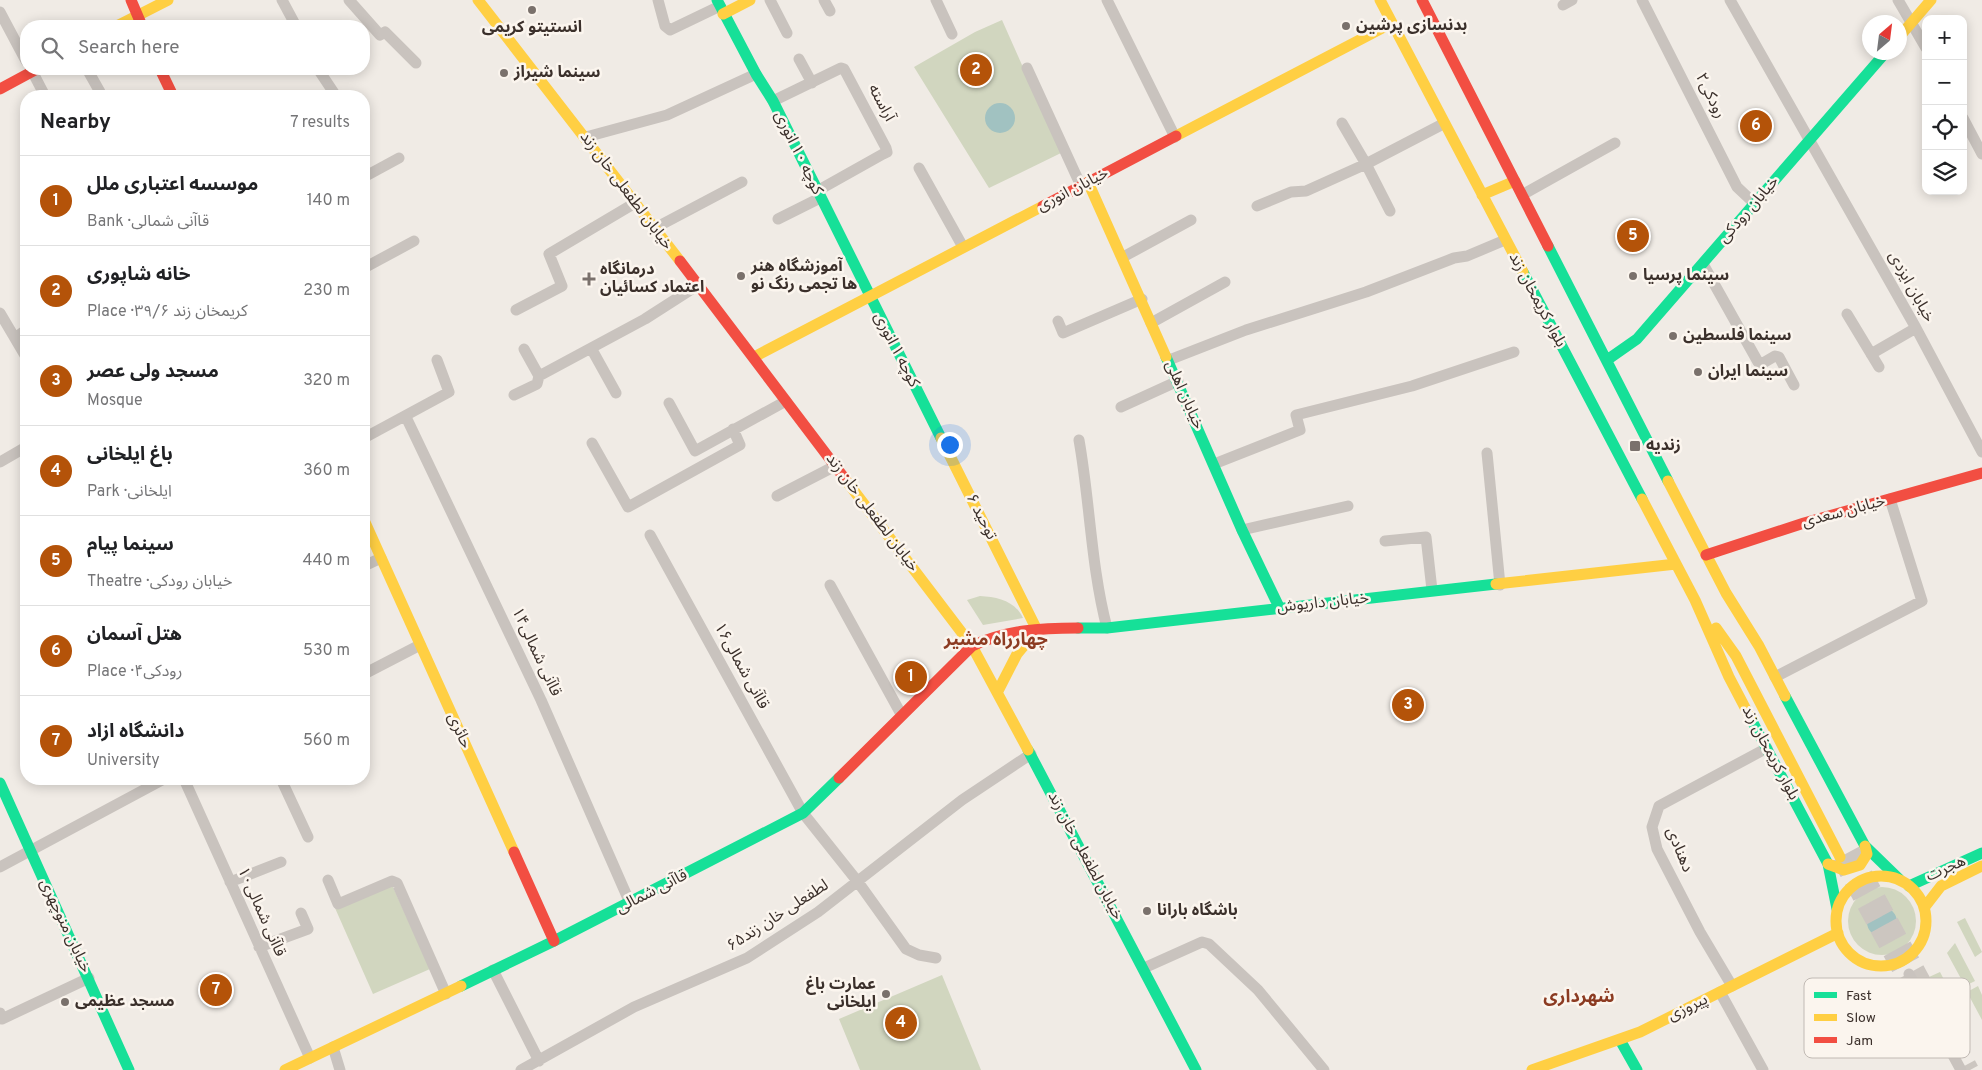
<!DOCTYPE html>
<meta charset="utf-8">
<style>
body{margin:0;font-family:Overpass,"Noto Sans Arabic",sans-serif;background:#f6f6f6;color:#202124}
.controls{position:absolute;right:15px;top:15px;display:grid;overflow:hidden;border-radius:10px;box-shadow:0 2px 12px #0003}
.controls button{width:45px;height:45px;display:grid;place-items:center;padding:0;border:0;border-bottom:1px solid #e0e0e0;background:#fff;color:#202124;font:25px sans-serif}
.compass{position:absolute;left:1862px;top:15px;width:45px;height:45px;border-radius:50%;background:#fff;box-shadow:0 2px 12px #0003;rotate:28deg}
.you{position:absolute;left:949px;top:444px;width:18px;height:18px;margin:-12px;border:4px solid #fff;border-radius:50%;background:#1a73e8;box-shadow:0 0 0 8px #1a73e833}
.badge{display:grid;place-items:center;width:32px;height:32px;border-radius:50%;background:#b45309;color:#fff;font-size:16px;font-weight:700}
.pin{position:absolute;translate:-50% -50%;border:2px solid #fff;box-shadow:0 1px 5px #0006}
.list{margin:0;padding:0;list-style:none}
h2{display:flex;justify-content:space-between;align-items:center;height:65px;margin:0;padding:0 20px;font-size:21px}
h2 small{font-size:16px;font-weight:400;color:#757577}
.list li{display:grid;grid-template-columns:32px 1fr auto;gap:15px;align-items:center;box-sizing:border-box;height:90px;padding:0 20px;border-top:1px solid #e0e0e0}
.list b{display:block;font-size:19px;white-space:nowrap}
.list p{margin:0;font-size:16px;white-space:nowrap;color:#757577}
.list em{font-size:16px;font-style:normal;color:#757577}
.icon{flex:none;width:28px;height:28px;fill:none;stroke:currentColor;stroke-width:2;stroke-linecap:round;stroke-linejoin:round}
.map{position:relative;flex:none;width:1982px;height:1070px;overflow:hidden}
.search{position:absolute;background:#fff;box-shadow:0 2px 12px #0003;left:20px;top:20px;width:350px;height:55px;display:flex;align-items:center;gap:12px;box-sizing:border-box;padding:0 18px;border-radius:20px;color:#757577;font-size:19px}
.panel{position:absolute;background:#fff;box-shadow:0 2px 12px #0003;left:20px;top:90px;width:350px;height:695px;border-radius:20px}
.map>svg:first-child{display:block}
.green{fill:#d1d6bf}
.water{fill:#a1c2c1}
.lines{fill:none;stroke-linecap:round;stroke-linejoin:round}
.primary-tunnel{stroke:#ccc6c0;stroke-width:18;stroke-dasharray:18 9;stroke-linecap:butt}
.street{stroke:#c9c3be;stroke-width:11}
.fast{stroke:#16e098;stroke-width:11}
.slow{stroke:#ffcf43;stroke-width:11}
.jam{stroke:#f24e42;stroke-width:11}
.poi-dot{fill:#7a716c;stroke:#fbf5ee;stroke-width:2}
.labels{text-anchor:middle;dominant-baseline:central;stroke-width:5;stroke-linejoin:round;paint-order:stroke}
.poi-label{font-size:16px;font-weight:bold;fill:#3b302b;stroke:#fbf5ee;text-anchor:start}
.street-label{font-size:16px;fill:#3b302b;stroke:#fbf5ee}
.neighbourhood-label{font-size:18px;font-weight:bold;fill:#8c3b22;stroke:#fbf5ee}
.key{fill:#fbf5ee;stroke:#c1bab4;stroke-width:1}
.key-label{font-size:14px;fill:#3b302b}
</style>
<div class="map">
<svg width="1982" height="1070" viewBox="0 0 1982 1070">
<rect width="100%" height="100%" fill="#f0ebe5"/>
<path class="green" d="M 1002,20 L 1061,153 L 989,188 L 914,67 L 975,32 Z
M 980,596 C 998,597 1015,601 1023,618 L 983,625 L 967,600 Z
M 389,885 L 393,887 L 430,969 L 373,994 L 335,908 Z
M1848 921a34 34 0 1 1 68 0a34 34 0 1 1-68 0Z
M 1965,918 L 1982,952 L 1975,957 L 1957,922 Z
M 1955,943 L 1975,981 L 1965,986 L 1947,953 Z
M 1940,972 L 1951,993 L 1940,998 L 1929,977 Z
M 942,975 L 981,1070 L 860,1070 L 839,1019 Z
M 1978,986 L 1982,995 L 1982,1020 L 1967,992 Z"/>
<path class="water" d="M985 118a15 15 0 1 1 30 0a15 15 0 1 1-30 0Z
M1867 922a15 15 0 1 1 30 0a15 15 0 1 1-30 0Z"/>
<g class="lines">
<path class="primary-tunnel" d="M 1851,851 L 1970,1070
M 1840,857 L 1915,995"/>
<path class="street" d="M 282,0 L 296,26
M 349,0 L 380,35 L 385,32 L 416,63
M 658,0 L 665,26 L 670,30 L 720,6
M 770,0 L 787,33
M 824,0 L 830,11
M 936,0 L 952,34
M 1107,0 L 1175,137
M 1642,0 L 1737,187 L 1754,203
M 1730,0 L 1916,328 L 1982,452
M 1898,0 L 1926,48
M 1563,5 L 1572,0
M 0,12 L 26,61
M 799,59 L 812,83
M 1027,68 L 1081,186
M 31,69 L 45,96
M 87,69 L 100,92
M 318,69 L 336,96
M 773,101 L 841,68 L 844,69 L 886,148 L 887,152 L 883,154 L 817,191
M 1963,118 L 1982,154
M 1342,123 L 1366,164 L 1390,211
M 586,137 L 667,115 L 756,74
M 919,168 L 963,247
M 364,177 L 399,158
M 1522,195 L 1615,143
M 1257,206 L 1291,192 L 1306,191 L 1366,164 L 1443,124
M 778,219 L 820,198
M 655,228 L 742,182
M 1123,257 L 1191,220
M 1703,264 L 1758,362 L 1763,363 L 1775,356 L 1779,357 L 1794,385
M 364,268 L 414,241
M 516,310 L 562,286 L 549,254 L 635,203
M 0,313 L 26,357
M 1847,314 L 1879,367
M 1058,321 L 1063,333 L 1142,299
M 1151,323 L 1225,282
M 15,338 L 26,330
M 591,348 L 616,393
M 524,349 L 539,376
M 1871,354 L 1916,328
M 1169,360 L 1246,330 L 1366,292 L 1454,258 L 1467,256 L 1505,240
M 514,395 L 537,384 L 539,376 L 645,319 L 698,285
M 669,403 L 695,451 L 786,401
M 1121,407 L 1178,381
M 406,417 L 541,700 L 630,903
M 364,438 L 449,392 L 437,360
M 1079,440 C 1090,502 1091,567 1107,628
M 592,443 L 628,507 L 740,445 L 733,429
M 1487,453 L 1500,585
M 0,462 L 26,447
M 1214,464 L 1300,430 L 1296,415 L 1412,386 L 1514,352
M 777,496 L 837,465
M 1242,530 L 1348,506
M 650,535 L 803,813 L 858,882 L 906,949 L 919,955 L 936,958
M 1385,541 L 1426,537 L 1432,590
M 364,566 L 381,558
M 830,585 L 901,714
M 364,674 L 420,645
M 1775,677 L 1922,601 L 1890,499
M 184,779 L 310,1058
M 281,779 L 308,837
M 0,867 L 164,779
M 328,880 L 338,904 L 392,881 L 397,883 L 446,994
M 230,882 L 281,862
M 259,947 L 308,929 L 301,913
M 1144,968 L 1202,942 L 1209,944 L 1258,990 L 1324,1070
M 493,970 L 539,1061
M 1909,974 L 1961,1070
M 1732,986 L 1700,932 L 1657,849 L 1652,827 L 1659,806 L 1767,748
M 1720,992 L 1763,1070
M 0,1013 L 2,1019 L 89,978
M 333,1047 L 340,1070
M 521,1070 L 634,1007 L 747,958 L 818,912 L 962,800 L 1031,754"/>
<path class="fast" d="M 717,0 L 756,74 L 773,101 L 941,438
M 1548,246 L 1668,481
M 1523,272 L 1642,499
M 1166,357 L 1242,530 L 1279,607
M 1607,360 L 1637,339 L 1886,52
M 1078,628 L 1107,628 L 1496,584
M 1785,696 L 1865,846 L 1899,879
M 1751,719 L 1828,864 L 1837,909
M 1028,750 L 1196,1070
M 0,783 L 129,1070
M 1909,886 L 1982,853
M 461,986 L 554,941 L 803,813 L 839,778
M 1620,1040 L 1637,1070"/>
<path class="slow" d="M 478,0 L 680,261
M 1380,0 L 1523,272
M 723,14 L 750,0
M 117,26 L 168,0
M 1900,36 L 1931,0
M 1176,136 L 1392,23
M 1088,182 L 1166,357
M 1482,195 L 1515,181
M 754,357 L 1043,206
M 941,438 L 1037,630 L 1017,654 L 998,691
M 845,479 L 972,646 L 1028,750
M 1668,481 L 1726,593 L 1759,646 L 1785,696
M 1642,499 L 1695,600 L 1729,677 L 1751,719
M 364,520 L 514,852
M 1496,584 L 1676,564
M 1716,628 L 1736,656 L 1840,857
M 1828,864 L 1844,870 L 1860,865 L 1867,854 L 1865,846
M1836 921a45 45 0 1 1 90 0a45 45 0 1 1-90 0Z
M 1924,908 L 1941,886 L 1982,866
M 285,1070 L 461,986
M 1532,1070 L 1640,1032 L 1838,933"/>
<path class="jam" d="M 131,0 L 142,26
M 1422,0 L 1548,246
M 160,69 L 173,96
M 0,89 L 37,69
M 1043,206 L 1176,136
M 680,261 L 845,479
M 1706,555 L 1804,523 L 1982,473
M 839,778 L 972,646 C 1006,630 1041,628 1078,628
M 514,852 L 554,941"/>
</g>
<g class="poi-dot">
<circle cx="532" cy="10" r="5"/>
<circle cx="1346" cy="26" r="5"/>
<circle cx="504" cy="73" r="5"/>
<circle cx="741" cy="276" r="5"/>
<circle cx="1633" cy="276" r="5"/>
<path d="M586.5 271.5h5v5h5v5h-5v5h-5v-5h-5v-5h5z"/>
<circle cx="1673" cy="336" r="5"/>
<circle cx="1698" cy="372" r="5"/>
<rect x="1629" y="440" width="12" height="12" rx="2.5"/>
<circle cx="1147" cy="911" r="5"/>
<circle cx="886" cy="994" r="5"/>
<circle cx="65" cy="1002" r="5"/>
</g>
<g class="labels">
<g class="poi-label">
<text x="1356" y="26">بدنسازی پرشین</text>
<text x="532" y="28" text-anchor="middle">انستیتو کریمی</text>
<text x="514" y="73">سینما شیراز</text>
<text x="751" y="267">آموزشگاه هنر<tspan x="751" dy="18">ها تجمی رنگ نو</tspan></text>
<text x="600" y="270">درمانگاه<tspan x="600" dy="18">اعتماد کسائیان</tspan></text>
<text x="1643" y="276">سینما پرسیا</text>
<text x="1683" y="336">سینما فلسطین</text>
<text x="1708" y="372">سینما ایران</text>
<text x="1646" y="446">زندیه</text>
<text x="1157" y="911">باشگاه بارانا</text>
<text x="876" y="985" text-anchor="end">عمارت باغ<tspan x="876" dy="18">ایلخانی</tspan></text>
<text x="75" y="1002">مسجد عظیمی</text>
</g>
<g class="street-label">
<text transform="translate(1710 96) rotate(64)">رودکی۲</text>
<text transform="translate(881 103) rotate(62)">آراسته</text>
<text transform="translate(798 153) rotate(64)">کوچه ۱۰ انوری</text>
<text transform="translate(1073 190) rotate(-27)">خیابان انوری</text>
<text transform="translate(626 191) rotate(53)">خیابان لطفعلی خان زند</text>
<text transform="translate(1749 210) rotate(-49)">خیابان رودکی</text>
<text transform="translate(1911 287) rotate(61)">خیابان ایزدی</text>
<text transform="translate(1537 300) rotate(62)">بلوار کریمخان زند</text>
<text transform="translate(896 350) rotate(63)">کوچه ۱ انوری</text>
<text transform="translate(1184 395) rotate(66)">خیابان اهلی</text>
<text transform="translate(1844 512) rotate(-15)">خیابان سعدی</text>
<text transform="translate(872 513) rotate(53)">خیابان لطفعلی خان زند</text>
<text transform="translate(981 517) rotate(63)">۶ توحید</text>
<text transform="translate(1323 603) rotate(-6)">خیابان داریوش</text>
<text transform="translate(536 652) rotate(65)">قاآنی شمالی۱۴</text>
<text transform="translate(741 666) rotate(61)">قاآنی شمالی۱۶</text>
<text transform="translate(459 731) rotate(66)">حائری</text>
<text transform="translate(1770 753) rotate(62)">بلوار کریمخان زند</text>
<text transform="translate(1679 850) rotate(68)">دهنادی</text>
<text transform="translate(1085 856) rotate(62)">خیابان لطفعلی خان زند</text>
<text transform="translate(1946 869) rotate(-24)">هجرت</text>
<text transform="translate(652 892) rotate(-27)">قاآنی شمالی</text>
<text transform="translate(261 912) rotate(66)">قاآنی شمالی۱۰</text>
<text transform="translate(778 916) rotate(-33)">لطفعلی خان زند۶۵</text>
<text transform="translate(65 926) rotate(65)">خیابان منوچهری</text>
<text transform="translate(1688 1008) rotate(-26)">پیروزی</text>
</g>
<g class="neighbourhood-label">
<text x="996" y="640">چهارراه مشیر</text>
<text x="1579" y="997">شهرداری</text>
</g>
</g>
<rect x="1804" y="978" width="166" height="80" rx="8" class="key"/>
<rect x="1814" y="992" width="23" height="6" fill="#16e098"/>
<rect x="1814" y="1014" width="23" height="7" fill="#ffcf43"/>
<rect x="1814" y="1037" width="23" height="6" fill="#f24e42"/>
<g class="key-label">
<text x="1846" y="1000">Fast</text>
<text x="1846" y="1022">Slow</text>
<text x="1846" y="1045">Jam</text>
</g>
</svg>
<div class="controls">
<button>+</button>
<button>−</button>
<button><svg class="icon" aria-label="locate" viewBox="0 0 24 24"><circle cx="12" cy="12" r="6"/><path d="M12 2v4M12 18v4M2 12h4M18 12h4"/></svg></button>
<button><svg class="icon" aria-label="layers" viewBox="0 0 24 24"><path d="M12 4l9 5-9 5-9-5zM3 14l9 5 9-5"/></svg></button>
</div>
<svg class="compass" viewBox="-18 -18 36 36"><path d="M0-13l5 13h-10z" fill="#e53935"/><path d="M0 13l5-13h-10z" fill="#757577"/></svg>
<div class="you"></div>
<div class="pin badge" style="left:911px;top:677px">1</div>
<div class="pin badge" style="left:976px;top:70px">2</div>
<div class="pin badge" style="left:1408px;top:705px">3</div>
<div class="pin badge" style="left:901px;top:1023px">4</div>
<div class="pin badge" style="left:1633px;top:236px">5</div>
<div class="pin badge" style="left:1756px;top:126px">6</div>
<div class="pin badge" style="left:216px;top:990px">7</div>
<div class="search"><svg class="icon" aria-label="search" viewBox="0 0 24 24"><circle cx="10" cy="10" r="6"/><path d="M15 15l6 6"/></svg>Search here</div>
<section class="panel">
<h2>Nearby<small>7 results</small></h2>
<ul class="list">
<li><span class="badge">1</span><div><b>موسسه اعتباری ملل</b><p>Bank · قاآنی شمالی</p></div><em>140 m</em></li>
<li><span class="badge">2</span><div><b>خانه شاپوری</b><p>Place · کریمخان زند ۳۹/۶</p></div><em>230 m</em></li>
<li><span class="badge">3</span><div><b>مسجد ولی عصر</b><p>Mosque</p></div><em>320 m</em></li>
<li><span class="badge">4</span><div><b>باغ ایلخانی</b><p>Park · ایلخانی</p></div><em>360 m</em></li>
<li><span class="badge">5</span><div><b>سینما پیام</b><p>Theatre · خیابان رودکی</p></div><em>440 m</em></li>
<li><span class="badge">6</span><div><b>هتل آسمان</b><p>Place · رودکی۴</p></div><em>530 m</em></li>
<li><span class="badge">7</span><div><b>دانشگاه ازاد</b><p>University</p></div><em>560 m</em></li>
</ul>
</section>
</div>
